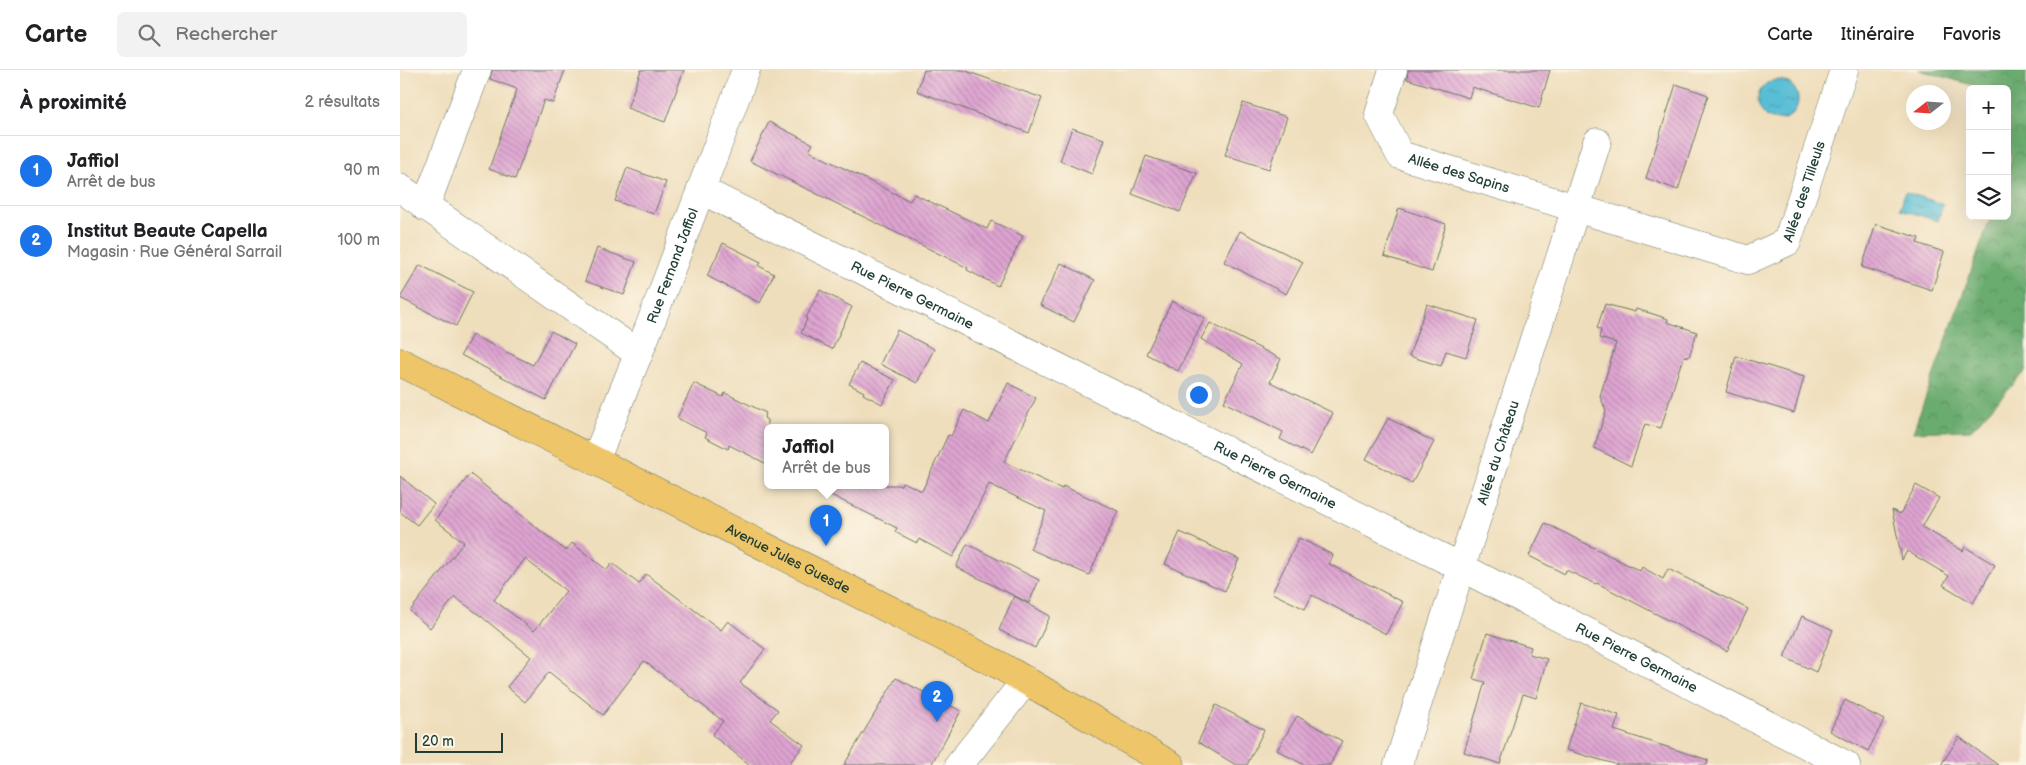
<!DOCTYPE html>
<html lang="fr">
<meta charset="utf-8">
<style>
body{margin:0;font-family:"Balsamiq Sans",sans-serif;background:#f2f2f2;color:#202124}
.controls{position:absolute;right:15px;top:15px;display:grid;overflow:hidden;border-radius:8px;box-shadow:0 5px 20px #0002}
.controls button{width:45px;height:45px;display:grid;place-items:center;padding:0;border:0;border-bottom:1px solid #e0e0e0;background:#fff;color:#202124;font:25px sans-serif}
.compass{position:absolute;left:1506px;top:15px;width:45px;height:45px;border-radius:50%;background:#fff;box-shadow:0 5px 20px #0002;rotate:253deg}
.scale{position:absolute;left:15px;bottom:12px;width:88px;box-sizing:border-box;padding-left:5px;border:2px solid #1f3d34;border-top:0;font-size:14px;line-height:18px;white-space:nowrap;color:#1f3d34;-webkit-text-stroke:4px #fcf5e5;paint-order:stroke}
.you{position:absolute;left:798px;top:324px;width:18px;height:18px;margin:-12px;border:4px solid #fff;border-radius:50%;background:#1a73e8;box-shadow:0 0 0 8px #1a73e833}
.badge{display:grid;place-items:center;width:32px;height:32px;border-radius:50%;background:#1a73e8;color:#fff;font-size:16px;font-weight:700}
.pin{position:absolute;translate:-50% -41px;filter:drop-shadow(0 1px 2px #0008)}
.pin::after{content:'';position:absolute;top:26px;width:18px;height:15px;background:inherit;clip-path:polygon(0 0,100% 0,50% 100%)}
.popup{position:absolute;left:364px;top:354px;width:125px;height:65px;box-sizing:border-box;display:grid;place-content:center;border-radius:8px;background:#fff;filter:drop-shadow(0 1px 4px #0005);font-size:16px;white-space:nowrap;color:#757577}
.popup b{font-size:19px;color:#202124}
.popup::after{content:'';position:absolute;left:50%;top:100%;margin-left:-10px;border:10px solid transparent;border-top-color:#fff}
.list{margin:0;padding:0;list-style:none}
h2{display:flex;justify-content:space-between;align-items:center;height:65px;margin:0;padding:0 20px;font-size:21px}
h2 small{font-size:16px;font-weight:400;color:#757577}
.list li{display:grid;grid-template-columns:32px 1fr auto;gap:15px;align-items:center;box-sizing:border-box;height:70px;padding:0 20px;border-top:1px solid #e0e0e0}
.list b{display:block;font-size:19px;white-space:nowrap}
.list p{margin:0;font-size:16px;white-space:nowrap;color:#757577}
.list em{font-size:16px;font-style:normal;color:#757577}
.icon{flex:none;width:28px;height:28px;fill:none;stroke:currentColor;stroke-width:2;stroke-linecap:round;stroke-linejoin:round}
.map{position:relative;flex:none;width:1626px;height:695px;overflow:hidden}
header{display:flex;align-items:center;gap:30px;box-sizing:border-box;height:70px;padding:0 25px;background:#fff;border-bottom:1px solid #e0e0e0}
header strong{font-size:24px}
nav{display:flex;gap:28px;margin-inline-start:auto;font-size:18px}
.search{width:350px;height:45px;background:#f2f2f2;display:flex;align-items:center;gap:12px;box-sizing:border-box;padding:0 18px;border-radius:8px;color:#757577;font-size:19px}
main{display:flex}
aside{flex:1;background:#fff}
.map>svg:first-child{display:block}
.forest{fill:url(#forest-crowns);stroke:#457452}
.water{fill:url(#water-ripples);stroke:#3c7e84}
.building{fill:url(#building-back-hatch);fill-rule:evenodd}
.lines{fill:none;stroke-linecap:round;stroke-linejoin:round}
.minor-casing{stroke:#687564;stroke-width:29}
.major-casing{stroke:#687564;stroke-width:29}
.minor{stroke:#fff;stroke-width:28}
.major{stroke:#eec569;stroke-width:28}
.labels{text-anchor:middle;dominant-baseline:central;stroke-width:4.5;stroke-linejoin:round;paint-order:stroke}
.street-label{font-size:14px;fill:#1f3d34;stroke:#fcf5e5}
</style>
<header>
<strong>Carte</strong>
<div class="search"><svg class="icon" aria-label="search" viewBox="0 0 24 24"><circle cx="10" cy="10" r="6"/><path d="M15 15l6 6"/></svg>Rechercher</div>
<nav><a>Carte</a><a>Itinéraire</a><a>Favoris</a></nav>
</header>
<main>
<aside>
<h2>À proximité<small>2 résultats</small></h2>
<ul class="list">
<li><span class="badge">1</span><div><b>Jaffiol</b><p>Arrêt de bus</p></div><em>90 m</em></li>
<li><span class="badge">2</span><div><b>Institut Beaute Capella</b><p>Magasin · Rue Général Sarrail</p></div><em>100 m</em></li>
</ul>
</aside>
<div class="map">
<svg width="1626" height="695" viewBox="0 0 1626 695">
<defs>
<pattern id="forest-crowns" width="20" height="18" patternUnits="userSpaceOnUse" patternTransform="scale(1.25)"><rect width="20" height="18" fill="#6bac6f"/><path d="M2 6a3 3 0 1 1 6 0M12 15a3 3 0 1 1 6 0" fill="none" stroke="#578d5c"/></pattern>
<pattern id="water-ripples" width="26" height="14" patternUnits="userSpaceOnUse" patternTransform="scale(1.25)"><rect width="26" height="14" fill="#58bed5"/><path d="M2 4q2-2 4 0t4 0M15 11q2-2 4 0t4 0" fill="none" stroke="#489cae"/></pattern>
<pattern id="building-back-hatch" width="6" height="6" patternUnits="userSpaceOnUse" patternTransform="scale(1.25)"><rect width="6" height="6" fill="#dfa4d2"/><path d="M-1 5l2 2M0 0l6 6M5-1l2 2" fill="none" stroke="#b487ab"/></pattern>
</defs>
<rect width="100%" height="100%" fill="#fcf5e5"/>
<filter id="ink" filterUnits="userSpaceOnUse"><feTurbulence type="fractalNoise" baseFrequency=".02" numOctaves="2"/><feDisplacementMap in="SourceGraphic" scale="10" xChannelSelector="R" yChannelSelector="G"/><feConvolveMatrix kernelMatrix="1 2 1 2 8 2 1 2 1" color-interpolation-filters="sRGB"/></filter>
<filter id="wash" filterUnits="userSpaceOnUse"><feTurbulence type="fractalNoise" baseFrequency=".0096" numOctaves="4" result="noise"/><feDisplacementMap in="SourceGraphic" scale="20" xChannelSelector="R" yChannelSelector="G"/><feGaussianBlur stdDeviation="1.12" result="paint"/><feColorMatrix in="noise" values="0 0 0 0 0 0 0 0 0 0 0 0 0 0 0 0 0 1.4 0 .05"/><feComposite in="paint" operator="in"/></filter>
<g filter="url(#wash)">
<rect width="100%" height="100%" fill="#efdebc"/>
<path class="forest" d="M 1519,0 L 1626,0 L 1626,301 L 1571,360 L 1513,362 L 1591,146 L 1607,146 L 1607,100 L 1611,90 L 1607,54 L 1607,19 L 1586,19 Z"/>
<path class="water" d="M1358 30a20 20 0 1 1 40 0a20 20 0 1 1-40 0Z
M 1505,122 L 1543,134 L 1538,151 L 1500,139 Z"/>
<g id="blocks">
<path class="building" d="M 92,0 L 165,0 L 153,33 L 144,30 L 115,109 L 89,99 L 117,19 L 90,9 Z
M 241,0 L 284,0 L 265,52 L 227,38 Z
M 524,0 L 563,0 L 642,28 L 629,63 L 517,21 Z
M 1008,0 L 1150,0 L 1139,38 L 1072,17 L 1069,28 L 1007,9 Z
M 1276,14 L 1308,25 L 1278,120 L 1246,108 Z
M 843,33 L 887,47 L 869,99 L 825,85 Z
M 369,52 L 413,74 L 409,81 L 510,131 L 514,124 L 587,159 L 591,151 L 623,166 L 598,216 L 567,200 L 568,198 L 350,91 Z
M 672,58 L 704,69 L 692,104 L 660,91 Z
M 746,86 L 797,103 L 780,142 L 732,124 Z
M 227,98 L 266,112 L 254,144 L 215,131 Z
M 999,138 L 1046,154 L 1032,202 L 984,186 Z
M 1476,154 L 1519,168 L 1517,173 L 1544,182 L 1532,220 L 1462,197 Z
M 840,161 L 903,192 L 886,224 L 824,192 Z
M 323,173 L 361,192 L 359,196 L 374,204 L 360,233 L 307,206 Z
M 197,178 L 236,192 L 224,225 L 185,211 Z
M 661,193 L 695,210 L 674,252 L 640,235 Z
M 20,195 L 73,222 L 56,256 L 0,228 Z
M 420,220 L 452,237 L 432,279 L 401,263 L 407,249 L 406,248 Z
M 772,231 L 805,248 L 778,301 L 746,284 Z
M 1027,234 L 1078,250 L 1066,287 L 1046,281 L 1041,296 L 1009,286 Z
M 1205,234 L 1235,242 L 1236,239 L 1253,244 L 1268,249 L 1267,252 L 1297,262 L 1289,287 L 1284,286 L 1282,294 L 1281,293 L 1261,358 L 1245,354 L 1231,396 L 1194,378 L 1206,341 L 1200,326 L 1216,273 L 1199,268 L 1201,260 L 1197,258 Z
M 810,253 L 881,289 L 870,312 L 933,343 L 911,385 L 880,369 L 883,362 L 824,332 L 843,294 L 801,269 Z
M 497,260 L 534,279 L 517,313 L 480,294 Z
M 151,261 L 175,274 L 146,330 L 61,285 L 72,265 L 133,295 Z
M 1336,286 L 1404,307 L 1394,343 L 1326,322 Z
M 460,293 L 495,310 L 482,334 L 463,324 L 464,322 L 449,314 Z
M 294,313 L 323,327 L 325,323 L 366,343 L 364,348 L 367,350 L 367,394 L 329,375 L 328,379 L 305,367 L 307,363 L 277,348 Z
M 608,313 L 636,328 L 604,392 L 662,419 L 663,416 L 718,441 L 689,505 L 630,479 L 646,441 L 589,414 L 553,487 L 519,469 L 517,473 L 495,462 L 497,458 L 411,415 L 497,415 L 500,416 L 503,412 L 522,421 L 548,365 L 551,366 L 564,340 L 589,353 Z
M 988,348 L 1034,372 L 1012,413 L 966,389 Z
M 70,404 L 166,481 L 172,473 L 207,500 L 212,493 L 239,514 L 246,504 L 321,560 L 328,551 L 365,579 L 340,613 L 378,640 L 370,650 L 404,675 L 388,695 L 350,695 L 312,665 L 323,651 L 244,591 L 203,645 L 149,602 L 125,632 L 107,617 L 131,587 L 82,547 L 55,527 L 30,558 L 10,541 L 64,472 L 35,450 ZM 125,489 L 166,521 L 134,561 L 94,530 Z
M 0,406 L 34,434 L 17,455 L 0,442 Z
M 1516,415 L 1539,428 L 1522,457 L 1563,481 L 1565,477 L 1595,495 L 1573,533 L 1543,515 L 1549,506 L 1507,481 L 1502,490 L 1492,440 L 1500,444 Z
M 1145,453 L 1240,501 L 1242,497 L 1263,509 L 1268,499 L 1348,539 L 1327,581 L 1197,513 L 1196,514 L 1166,500 L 1165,504 L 1129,486 Z
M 780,462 L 839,489 L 825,521 L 765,494 Z
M 899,468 L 933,485 L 929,494 L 1003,532 L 986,564 L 912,525 L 905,539 L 872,523 Z
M 567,474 L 639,510 L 629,533 L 556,497 Z
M 614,526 L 650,546 L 635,578 L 599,560 Z
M 1402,546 L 1433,560 L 1416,602 L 1384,587 Z
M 1087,563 L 1131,577 L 1129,584 L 1147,589 L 1136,628 L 1123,624 L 1100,694 L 1064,682 L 1085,612 L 1073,609 Z
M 496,608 L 561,641 L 531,695 L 444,695 Z
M 1445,630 L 1484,650 L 1468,681 L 1430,661 Z
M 1181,633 L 1219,645 L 1214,660 L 1308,690 L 1307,695 L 1218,695 L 1166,680 Z
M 816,635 L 864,660 L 847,695 L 836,695 L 798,672 Z
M 897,646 L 942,671 L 930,695 L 904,695 L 877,680 Z
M 1559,667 L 1598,695 L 1541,695 Z"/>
</g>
</g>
<g filter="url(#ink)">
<use href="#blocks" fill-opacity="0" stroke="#687564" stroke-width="1"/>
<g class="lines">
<g class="minor-casing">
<g id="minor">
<path id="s1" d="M 993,0 L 979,44 L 1000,85 L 1348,190 L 1387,172 L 1444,0"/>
<path d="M 0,118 L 239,284"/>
<path id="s2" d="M 301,120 L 1051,492 L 1446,695"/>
<path d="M 25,137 L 77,0"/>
<path id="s3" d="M 195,391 L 248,260 L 346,0"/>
<path d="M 559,695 L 626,610"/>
<path id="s4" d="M 998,695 L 1197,72"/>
</g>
</g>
<g class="major-casing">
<g id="major">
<path id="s5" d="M 0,292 L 599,595 L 771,695"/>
</g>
</g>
<use href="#minor" class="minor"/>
<use href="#major" class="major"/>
</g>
</g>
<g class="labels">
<g class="street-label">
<text stroke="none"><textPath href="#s1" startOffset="154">Allée des Sapins</textPath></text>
<text stroke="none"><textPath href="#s1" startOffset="552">Allée des Tilleuls</textPath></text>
<text stroke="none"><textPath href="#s3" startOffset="210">Rue Fernand Jaffiol</textPath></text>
<text stroke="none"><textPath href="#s2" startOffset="236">Rue Pierre Germaine</textPath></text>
<text stroke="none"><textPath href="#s4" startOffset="328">Allée du Château</textPath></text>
<text stroke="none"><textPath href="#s2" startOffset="641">Rue Pierre Germaine</textPath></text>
<text stroke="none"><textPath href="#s5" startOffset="435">Avenue Jules Guesde</textPath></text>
<text stroke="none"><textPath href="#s2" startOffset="1046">Rue Pierre Germaine</textPath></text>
</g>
</g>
</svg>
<div class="controls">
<button>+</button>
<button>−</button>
<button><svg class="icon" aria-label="layers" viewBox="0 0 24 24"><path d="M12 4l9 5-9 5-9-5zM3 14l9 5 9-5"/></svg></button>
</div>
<svg class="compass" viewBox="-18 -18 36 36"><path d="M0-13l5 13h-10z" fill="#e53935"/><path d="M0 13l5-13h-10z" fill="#757577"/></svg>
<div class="scale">20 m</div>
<div class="you"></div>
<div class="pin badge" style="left:426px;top:476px">1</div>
<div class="popup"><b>Jaffiol</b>Arrêt de bus</div>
<div class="pin badge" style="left:537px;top:652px">2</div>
</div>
</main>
